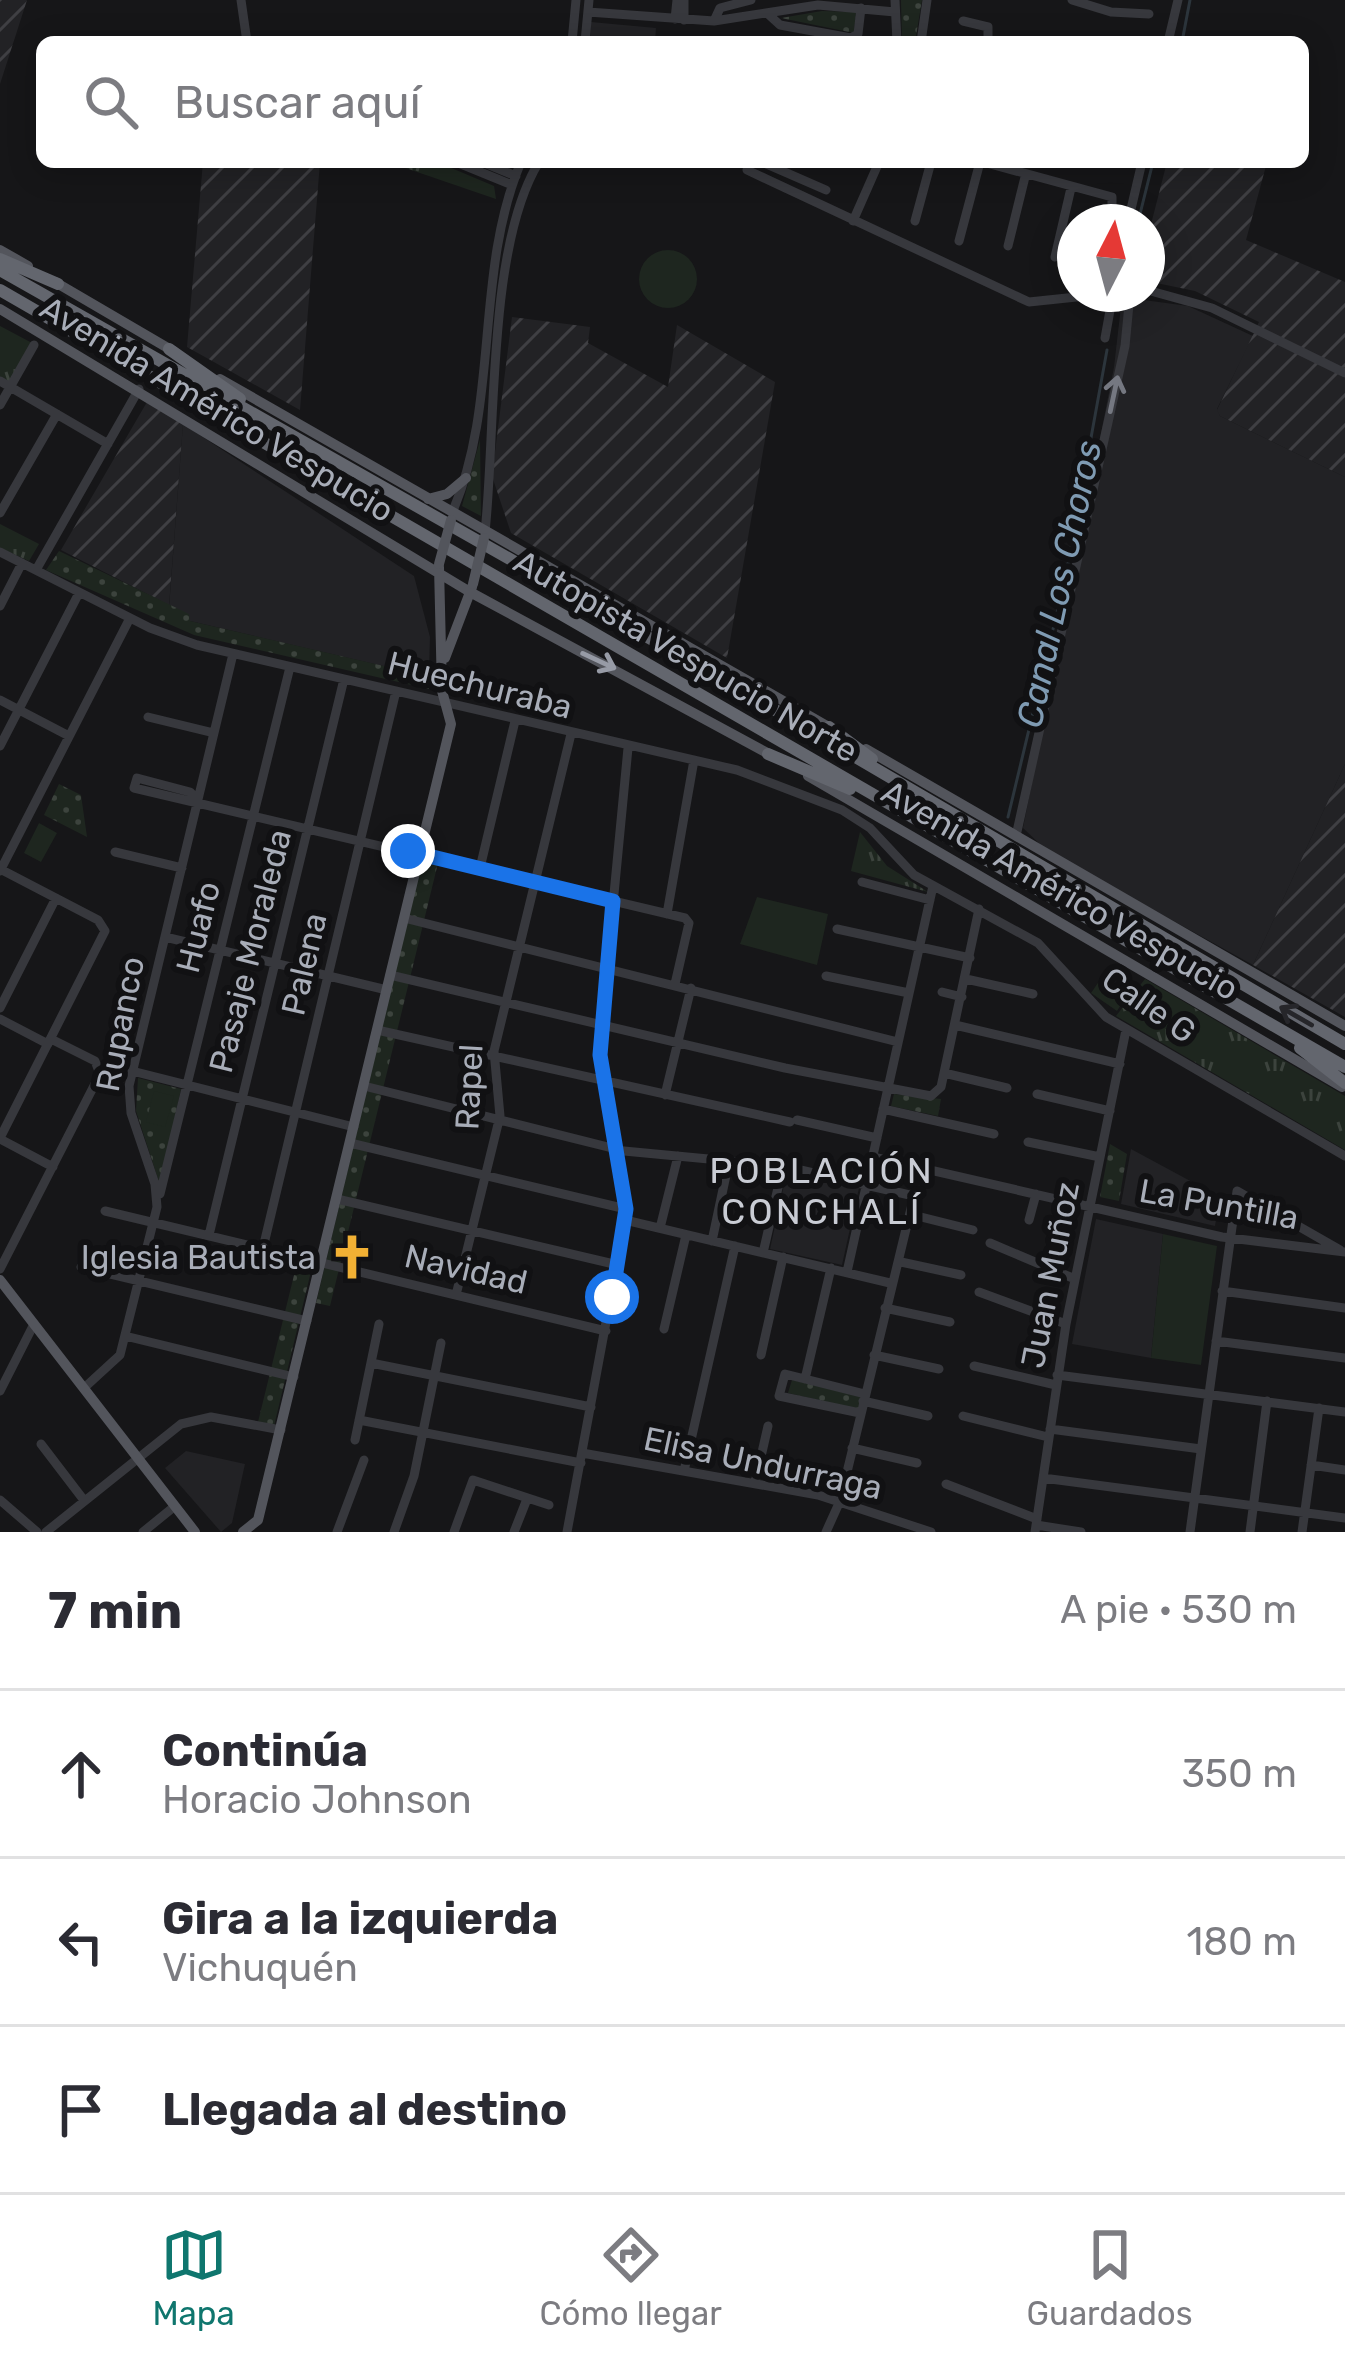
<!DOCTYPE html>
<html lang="es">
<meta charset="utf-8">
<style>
body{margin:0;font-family:Rubik,sans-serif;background:#f2f2f3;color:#2b2b33}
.compass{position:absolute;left:1057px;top:204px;width:108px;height:108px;border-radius:50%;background:#fff;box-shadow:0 6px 30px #0003;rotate:6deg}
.stop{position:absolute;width:36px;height:36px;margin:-27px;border:9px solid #1a73e8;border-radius:50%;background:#fff}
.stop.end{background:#1a73e8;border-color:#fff;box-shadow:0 3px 12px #0008}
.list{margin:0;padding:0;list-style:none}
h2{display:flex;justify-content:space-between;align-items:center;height:156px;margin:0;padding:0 48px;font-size:51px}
h2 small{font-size:39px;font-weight:400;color:#7c7c81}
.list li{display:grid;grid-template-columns:78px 1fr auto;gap:36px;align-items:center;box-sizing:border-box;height:168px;padding:0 48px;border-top:3px solid #e1e1e2}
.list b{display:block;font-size:45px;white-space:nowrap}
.list p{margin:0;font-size:39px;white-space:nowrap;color:#7c7c81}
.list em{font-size:39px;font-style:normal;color:#7c7c81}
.icon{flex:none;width:66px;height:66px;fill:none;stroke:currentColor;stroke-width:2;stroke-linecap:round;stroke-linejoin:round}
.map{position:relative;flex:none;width:1345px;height:1532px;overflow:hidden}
.search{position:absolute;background:#fff;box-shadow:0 6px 30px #0003;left:36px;right:36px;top:36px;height:132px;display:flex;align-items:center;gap:30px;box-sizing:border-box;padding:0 42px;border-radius:18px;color:#7c7c81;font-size:45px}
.sheet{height:660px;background:#fff}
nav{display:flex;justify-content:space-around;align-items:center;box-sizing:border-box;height:168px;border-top:3px solid #e1e1e2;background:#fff;font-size:33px;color:#7c7c81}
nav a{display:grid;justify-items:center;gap:6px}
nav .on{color:#0f766e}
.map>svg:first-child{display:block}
.built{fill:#222225}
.industrial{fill:url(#industrial-furrows)}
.grass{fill:url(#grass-dots)}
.park{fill:url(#park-tufts)}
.garden{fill:#1e261f}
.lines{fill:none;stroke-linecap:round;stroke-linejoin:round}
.stream{stroke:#2c353c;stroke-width:3}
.minor{stroke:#37383d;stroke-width:9}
.major{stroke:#53555c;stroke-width:10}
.highway{stroke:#63666e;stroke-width:12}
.major-bridge{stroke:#53555c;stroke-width:10}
.oneway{stroke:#757881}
.oneway2{stroke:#979ba6}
.oneway3{stroke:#26262a}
.route{stroke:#1a73e8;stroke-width:15}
.labels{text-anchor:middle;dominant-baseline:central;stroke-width:12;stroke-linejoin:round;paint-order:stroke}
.street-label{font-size:33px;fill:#a8adb8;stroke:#111113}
.poi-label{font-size:33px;fill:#a8adb8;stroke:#111113;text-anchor:end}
.water-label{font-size:36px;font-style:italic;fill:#7f9bb3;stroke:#111113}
.neighbourhood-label{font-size:36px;letter-spacing:3px;fill:#c9ccd4;stroke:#111113}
</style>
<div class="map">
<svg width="1345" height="1532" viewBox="0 0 1345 1532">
<defs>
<pattern id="industrial-furrows" width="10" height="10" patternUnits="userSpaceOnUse" patternTransform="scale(3)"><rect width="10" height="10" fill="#222225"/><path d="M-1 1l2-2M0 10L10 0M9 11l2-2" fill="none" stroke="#3f3f43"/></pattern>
<pattern id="grass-dots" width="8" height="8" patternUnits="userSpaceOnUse" patternTransform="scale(3)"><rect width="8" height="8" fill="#1e261f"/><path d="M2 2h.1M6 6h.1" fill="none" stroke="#3c433d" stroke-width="1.8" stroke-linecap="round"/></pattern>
<pattern id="park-tufts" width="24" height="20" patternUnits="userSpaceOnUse" patternTransform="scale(3)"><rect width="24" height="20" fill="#1e261f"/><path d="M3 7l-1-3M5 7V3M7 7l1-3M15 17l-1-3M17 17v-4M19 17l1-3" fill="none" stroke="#3c433d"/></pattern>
</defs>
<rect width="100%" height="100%" fill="#161618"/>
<path class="built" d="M 591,22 L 656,28 L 655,42 L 590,42 Z
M 1122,297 L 1188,306 L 1253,336 L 1217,409 L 1220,416 L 1345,477 L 1345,764 L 1253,965 L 1047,851 L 1023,828 L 1114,367 Z
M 183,424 L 414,576 L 430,637 L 429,672 L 422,675 L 190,621 L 169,608 Z
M 1131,1149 L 1220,1197 L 1215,1226 L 1121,1204 Z
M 787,1171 L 859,1188 L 842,1265 L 770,1249 Z
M 1096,1219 L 1163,1234 L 1151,1358 L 1072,1344 Z
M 186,1451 L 245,1464 L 232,1523 L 221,1532 L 165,1468 Z"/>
<path class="industrial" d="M 0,0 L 27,0 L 0,84 Z
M 203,162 L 320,162 L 300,410 L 187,347 Z
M 1167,162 L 1267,162 L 1246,240 L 1345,282 L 1345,477 L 1220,416 L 1217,410 L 1259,322 L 1195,291 L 1147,281 L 1147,240 Z
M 512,317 L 590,327 L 588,343 L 668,387 L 677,325 L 775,382 L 727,658 L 511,533 L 492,476 Z
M 147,402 L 183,424 L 169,605 L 61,550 Z
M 1345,764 L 1345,1017 L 1253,965 Z"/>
<path class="grass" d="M 901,0 L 922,0 L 915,42 L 902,42 Z
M 822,11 L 856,12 L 854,33 L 781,18 Z
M 480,440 L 481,516 L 462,506 Z
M 59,551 L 189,614 L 190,621 L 431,677 L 429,689 L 194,635 L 46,570 Z
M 59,784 L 81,795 L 87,837 L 44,815 Z
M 422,859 L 438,863 L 330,1306 L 316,1303 Z
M 138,1078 L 181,1089 L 160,1185 L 136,1111 Z
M 894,1094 L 941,1099 L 938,1116 L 891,1106 Z
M 1110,1144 L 1127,1154 L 1119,1201 L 1100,1197 Z
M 297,1263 L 312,1267 L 274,1426 L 258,1422 Z
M 792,1380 L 861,1396 L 858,1409 L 788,1393 Z"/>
<path class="park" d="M 388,162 L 437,162 L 494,186 L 496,199 Z
M 0,326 L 32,343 L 9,383 L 0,378 Z
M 0,524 L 39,544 L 29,561 L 0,548 Z
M 860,832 L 887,866 L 928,892 L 851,871 Z
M 1145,979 L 1345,1096 L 1345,1150 L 1116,1016 Z"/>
<path class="garden" d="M639 279a29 29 0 1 1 58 0a29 29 0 1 1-58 0Z
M 39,823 L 57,833 L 41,862 L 24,853 Z
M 757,897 L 828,914 L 817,965 L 740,944 Z
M 1102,977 L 1128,994 L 1117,1011 L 1091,993 Z
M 154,1091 L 174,1096 L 165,1127 L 146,1122 Z
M 1163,1234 L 1217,1246 L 1201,1365 L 1151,1358 Z"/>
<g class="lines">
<path class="stream" d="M 1182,42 L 1190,0
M 1138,222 L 1153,162
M 1008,817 L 1066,575 L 1107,350"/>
<path class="minor" d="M 241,0 L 247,42
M 684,0 L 684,20
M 895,0 L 897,42
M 1072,0 L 1111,12 L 1149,14
M 588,12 L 714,21 L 818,5 L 895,12
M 768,14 L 780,25 L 851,38 L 858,34 L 861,8
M 675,19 L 677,0
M 714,21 L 720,8 L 751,0
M 963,21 L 988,27 L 988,42
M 572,42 L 576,0
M 585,42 L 589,0
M 921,42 L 927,0
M 1168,42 L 1178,0
M 456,162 L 512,185
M 482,162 L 516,176
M 762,162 L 826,190
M 983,162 L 1112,197 L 1112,222
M 747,170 L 1029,302 L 1105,294
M 853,221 L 879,162
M 915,221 L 931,162
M 1128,222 L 1142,162
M 959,241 L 980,162
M 1008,246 L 1025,177
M 1055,257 L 1071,188
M 1147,290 L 1212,308 L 1345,373
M 1105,338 L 1113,294
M 0,381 L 108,444
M 0,405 L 34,345
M 0,513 L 57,414
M 452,513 C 500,403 474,273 521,162
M 485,532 C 496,432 487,246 539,162
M 0,552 L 150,628 L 197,645 L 737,770 L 842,810 L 870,828 L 914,875 L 1038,943 L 1106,1017 L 1345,1156
M 36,570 L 139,389
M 0,606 L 22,563
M 0,700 L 69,736
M 148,717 L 214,733
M 0,746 L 79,593
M 134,788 L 685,918 L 689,923 L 675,984
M 134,788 L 137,778 L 190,792 L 198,800
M 1016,836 L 1125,346 L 1130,294
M 115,852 L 182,868
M 480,868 L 515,721
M 0,869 L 98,920 L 105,931 L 0,1138
M 0,871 L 130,618
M 862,882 L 930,900
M 667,914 L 694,760
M 404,918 L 898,1042
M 837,929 L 970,958
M 165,937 L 387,990
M 390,975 L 785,1068 L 931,1096 L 941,1087 L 979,909
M 826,976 L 909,993
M 966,979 L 1033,994
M 942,992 L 962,997
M 0,1008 L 56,898
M 0,1019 L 48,1044
M 955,1025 L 1120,1064
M 377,1030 L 790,1122
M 132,1071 L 354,1127
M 944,1073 L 1007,1088
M 364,1086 L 624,1151 L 783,1166 L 914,1196 L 840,1501 L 826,1532
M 1037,1094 L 1110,1111
M 665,1095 L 691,988
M 883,1109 L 994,1134
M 797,1120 L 877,1138
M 0,1139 L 53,1167
M 1028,1142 L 1100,1157
M 350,1143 L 626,1209
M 873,1157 L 1222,1237 L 1345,1252
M 160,1194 L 290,667
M 337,1199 L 618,1265
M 105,1211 L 606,1331
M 913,1215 L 973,1230
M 625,1220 L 890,1283
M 1029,1220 L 1036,1194
M 660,1228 L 678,1156
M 209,1235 L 344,679
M 712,1241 L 729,1161
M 990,1243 L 1075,1279
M 263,1248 L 396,691
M 763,1253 L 783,1166
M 901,1262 L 961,1275
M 81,1267 L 307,1321
M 0,1269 L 100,1074 L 95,1061 L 51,1039
M 847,1272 L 933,886
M 1222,1291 L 1345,1308
M 979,1292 L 1066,1324
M 456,1295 L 500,1116 L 494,1051 L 571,734
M 885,1308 L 950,1322
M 664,1329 L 686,1235
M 125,1336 L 294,1377
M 1216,1341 L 1345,1358
M 761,1355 L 783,1257
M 874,1355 L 939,1369
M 371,1363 L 591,1407
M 974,1366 L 1056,1385
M 1057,1375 L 1345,1412
M 805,1379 L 831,1268
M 84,1388 L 120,1355 L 157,1207 L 155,1184 L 131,1113 L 129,1086 L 233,654
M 0,1391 L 34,1324
M 863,1401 L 928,1416
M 860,1413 L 779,1396 L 785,1374 L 865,1394
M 963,1416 L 1048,1437
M 359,1420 L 581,1463
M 1050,1429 L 1201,1449
M 355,1440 L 379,1324
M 41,1444 L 83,1499
M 852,1448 L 917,1463
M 582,1453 L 818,1495 L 931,1532
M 1311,1465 L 1345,1470
M 684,1471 L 735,1246
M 1043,1478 L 1345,1518
M 755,1483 L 768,1426
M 946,1484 L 1037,1519
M 0,1500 L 37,1532
M 1036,1525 L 1081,1532
M 46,1532 L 181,1424 L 211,1417 L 281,1430
M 143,1532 L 175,1506
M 337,1532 L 364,1460
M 394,1532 L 414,1476 L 441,1343
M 454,1532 L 473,1480 L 549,1505
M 514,1532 L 527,1499
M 567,1532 L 625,1220 L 600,1040 L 628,748
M 1035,1532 L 1066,1324 L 1126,1030
M 1190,1532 L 1237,1191 L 1340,1250
M 1250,1532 L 1267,1401
M 1302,1532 L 1319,1408"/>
<path class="major" d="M 0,250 L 28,266
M 55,282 L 173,351
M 0,309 L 470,592 L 771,755
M 220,379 L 834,730
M 428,499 L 447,494 L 466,478
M 445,658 L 472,587
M 866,749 L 1345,1026
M 808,776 L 1342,1087
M 0,1280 L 195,1532
M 243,1532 L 258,1520 L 451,724 L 442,691 L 439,567"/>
<path class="highway" d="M 0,259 L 58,284
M 0,270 L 748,694 L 1345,1044
M 0,290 L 1345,1067
M 169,349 L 240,399
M 829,727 L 872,759
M 768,754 L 850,789
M 1300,1048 L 1345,1083"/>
<path class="major-bridge" d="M 439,564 L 451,520
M 473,584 L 484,538"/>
</g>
<defs><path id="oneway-shaft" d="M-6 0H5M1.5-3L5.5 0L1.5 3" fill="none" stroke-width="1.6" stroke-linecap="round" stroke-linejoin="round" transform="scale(3)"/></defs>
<use class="oneway" href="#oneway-shaft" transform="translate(1114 394) rotate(-78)"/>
<use class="oneway2" href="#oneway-shaft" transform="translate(599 661) rotate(25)"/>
<use class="oneway3" href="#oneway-shaft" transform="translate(1296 1016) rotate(-150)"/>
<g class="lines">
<path class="route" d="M 408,851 L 613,901 L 600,1055 L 626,1209 L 612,1297"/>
</g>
<defs>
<g id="church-bare" transform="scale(3.6)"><path d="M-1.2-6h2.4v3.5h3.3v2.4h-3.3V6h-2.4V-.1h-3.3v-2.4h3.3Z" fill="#f2b134" stroke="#111113" stroke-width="2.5" paint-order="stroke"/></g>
</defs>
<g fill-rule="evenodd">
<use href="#church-bare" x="352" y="1257"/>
</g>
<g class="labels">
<g class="street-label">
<text transform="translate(217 409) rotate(31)">Avenida Américo Vespucio</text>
<text transform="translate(686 656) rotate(30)">Autopista Vespucio Norte</text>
<text transform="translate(480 685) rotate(14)">Huechuraba</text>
<text transform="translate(1060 890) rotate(30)">Avenida Américo Vespucio</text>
<text transform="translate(198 927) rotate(-76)">Huafo</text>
<text transform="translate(250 951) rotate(-76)">Pasaje Moraleda</text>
<text transform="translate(304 964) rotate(-77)">Palena</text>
<text transform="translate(1149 1005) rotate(35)">Calle G</text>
<text transform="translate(120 1024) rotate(-79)">Rupanco</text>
<text transform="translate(469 1087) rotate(-87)">Rapel</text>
<text transform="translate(1219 1204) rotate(10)">La Puntilla</text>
<text transform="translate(466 1269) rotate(13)">Navidad</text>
<text transform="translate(1050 1275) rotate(-79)">Juan Muñoz</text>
<text transform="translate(763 1463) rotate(12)">Elisa Undurraga</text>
</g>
<g class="poi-label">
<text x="316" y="1257">Iglesia Bautista</text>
</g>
<g class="water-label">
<text transform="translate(1059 584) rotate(-78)">Canal Los Choros</text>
</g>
<g class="neighbourhood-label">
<text x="822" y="1170">POBLACIÓN<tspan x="822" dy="41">CONCHALÍ</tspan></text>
</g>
</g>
</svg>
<svg class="compass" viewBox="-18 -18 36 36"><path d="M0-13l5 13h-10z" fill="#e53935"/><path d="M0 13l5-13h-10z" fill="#7c7c81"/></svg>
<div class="stop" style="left:612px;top:1297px"></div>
<div class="stop end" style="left:408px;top:851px"></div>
<div class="search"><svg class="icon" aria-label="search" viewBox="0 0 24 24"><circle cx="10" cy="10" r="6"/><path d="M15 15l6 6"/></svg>Buscar aquí</div>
</div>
<section class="sheet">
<h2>7 min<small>A pie · 530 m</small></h2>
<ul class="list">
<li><svg class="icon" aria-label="ahead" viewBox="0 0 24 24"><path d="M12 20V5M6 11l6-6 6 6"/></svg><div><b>Continúa</b><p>Horacio Johnson</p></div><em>350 m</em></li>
<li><svg class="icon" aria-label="left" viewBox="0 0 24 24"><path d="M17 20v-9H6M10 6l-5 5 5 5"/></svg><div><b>Gira a la izquierda</b><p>Vichuquén</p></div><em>180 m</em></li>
<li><svg class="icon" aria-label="arrive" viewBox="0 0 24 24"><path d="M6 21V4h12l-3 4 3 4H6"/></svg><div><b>Llegada al destino</b></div></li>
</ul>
</section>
<nav>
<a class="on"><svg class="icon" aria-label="map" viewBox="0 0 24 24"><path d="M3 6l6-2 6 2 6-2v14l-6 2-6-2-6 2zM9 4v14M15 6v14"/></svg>Mapa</a>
<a><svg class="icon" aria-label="directions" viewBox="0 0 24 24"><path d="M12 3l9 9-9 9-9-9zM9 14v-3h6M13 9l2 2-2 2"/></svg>Cómo llegar</a>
<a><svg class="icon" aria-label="saved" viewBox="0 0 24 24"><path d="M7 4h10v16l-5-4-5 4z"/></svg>Guardados</a>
</nav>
